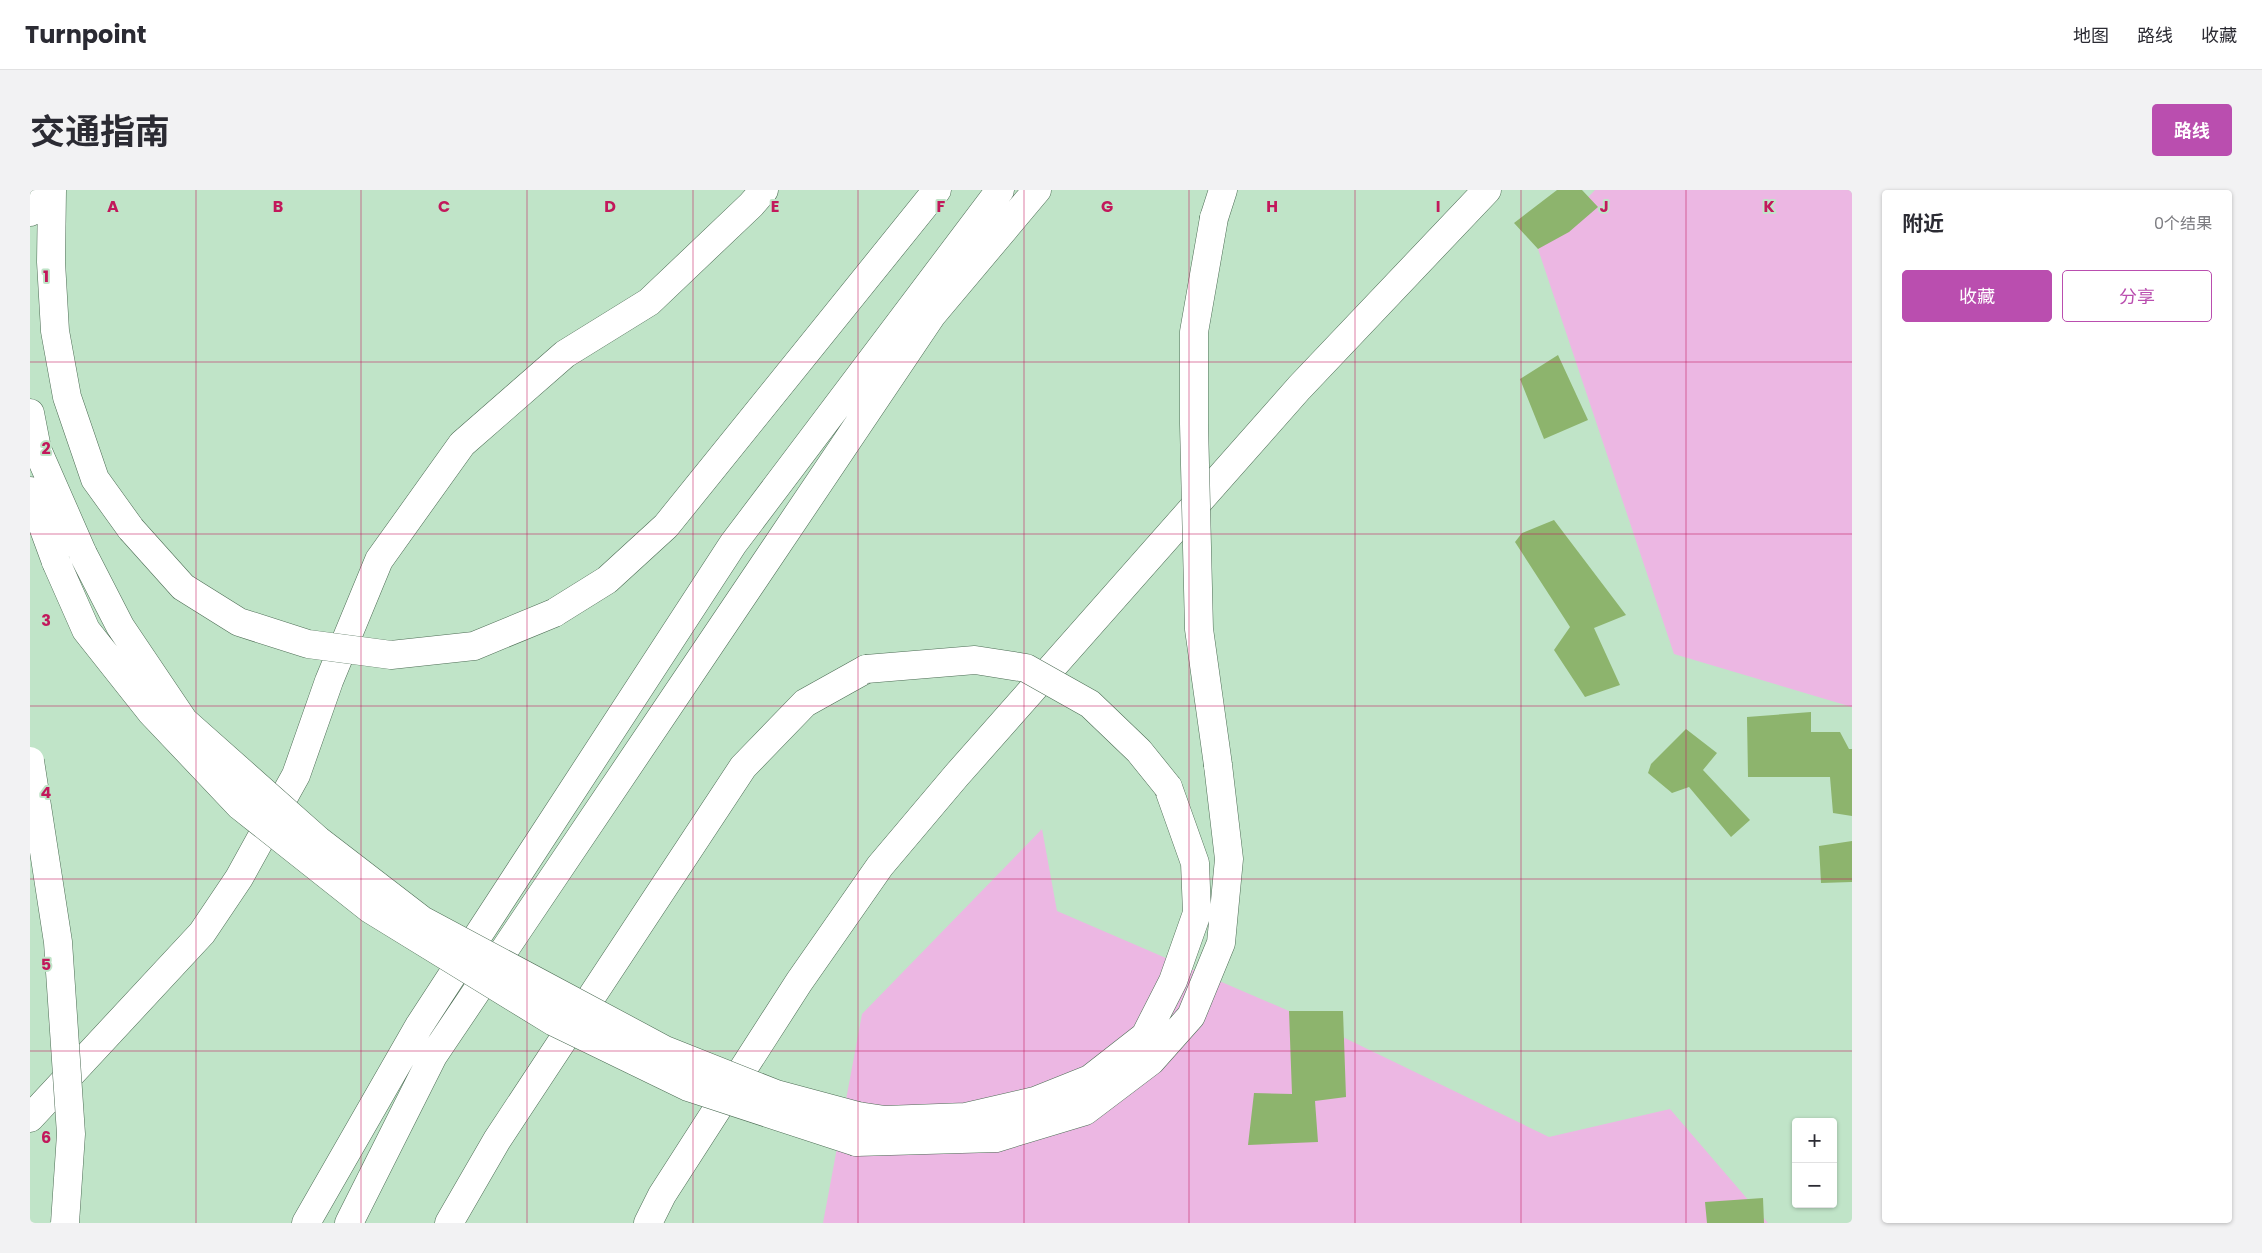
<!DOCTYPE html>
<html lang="zh">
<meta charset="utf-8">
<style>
body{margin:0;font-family:Poppins,"Noto Sans SC",sans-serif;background:#f2f2f3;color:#2b2b33}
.controls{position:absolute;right:15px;bottom:15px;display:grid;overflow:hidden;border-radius:5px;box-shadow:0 1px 4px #0004}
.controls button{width:45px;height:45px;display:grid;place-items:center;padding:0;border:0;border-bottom:1px solid #e1e1e2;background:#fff;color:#2b2b33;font:25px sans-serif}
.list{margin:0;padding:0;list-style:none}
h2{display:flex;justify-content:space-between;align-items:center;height:65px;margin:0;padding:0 20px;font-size:21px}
h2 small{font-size:16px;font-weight:400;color:#7c7c81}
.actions{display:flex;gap:10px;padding:15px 20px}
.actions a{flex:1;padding:11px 0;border:1px solid #ba4eaf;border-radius:5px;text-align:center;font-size:18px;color:#ba4eaf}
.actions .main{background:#ba4eaf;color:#fff}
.map{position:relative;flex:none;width:1822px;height:1033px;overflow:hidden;border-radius:5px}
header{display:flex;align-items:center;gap:30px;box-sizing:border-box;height:70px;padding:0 25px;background:#fff;border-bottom:1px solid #e1e1e2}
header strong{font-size:24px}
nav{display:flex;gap:28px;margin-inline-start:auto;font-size:18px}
.intro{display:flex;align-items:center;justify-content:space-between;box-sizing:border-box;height:120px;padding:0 30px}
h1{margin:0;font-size:35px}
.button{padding:12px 22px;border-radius:5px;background:#ba4eaf;color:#fff;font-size:18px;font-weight:700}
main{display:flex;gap:30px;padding:0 30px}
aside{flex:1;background:#fff;border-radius:5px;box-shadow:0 1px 4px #0004}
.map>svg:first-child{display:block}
.green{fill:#ecb7e3}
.building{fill:#8db46d}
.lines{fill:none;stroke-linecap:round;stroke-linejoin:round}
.street-casing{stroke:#4c6c54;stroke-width:29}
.secondary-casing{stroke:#4c6c54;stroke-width:29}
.highway-casing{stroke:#4c6c54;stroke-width:29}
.street{stroke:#fff;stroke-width:28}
.secondary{stroke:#fff;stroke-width:28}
.highway{stroke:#fff;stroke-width:28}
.highway-bridge-casing{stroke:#4c6c54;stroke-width:29;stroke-linecap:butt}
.highway-bridge{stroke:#fff;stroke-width:28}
.grid{fill:none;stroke:#c2185b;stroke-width:1;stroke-opacity:0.55}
.grid-label{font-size:16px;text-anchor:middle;font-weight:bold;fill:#c2185b;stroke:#c0e4c8;stroke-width:4;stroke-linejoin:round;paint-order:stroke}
</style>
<header>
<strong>Turnpoint</strong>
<nav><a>地图</a><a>路线</a><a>收藏</a></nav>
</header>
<div class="intro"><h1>交通指南</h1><a class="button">路线</a></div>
<main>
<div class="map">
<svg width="1822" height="1033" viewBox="0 0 1822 1033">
<rect width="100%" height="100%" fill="#c0e4c8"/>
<path class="green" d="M 1565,0 L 1822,0 L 1822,517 L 1644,464 L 1508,59 Z
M 1012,639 L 1027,721 L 1259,821 L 1519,947 L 1640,919 L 1738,1033 L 793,1033 L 832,824 Z"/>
<path class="building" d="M 1527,0 L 1552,0 L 1568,17 L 1539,42 L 1508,59 L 1484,33 Z
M 1528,165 L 1558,230 L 1514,249 L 1490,189 Z
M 1524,330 L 1596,425 L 1564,438 L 1590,495 L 1555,507 L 1524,460 L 1540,437 L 1485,352 L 1492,343 Z
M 1781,522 L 1781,542 L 1810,542 L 1819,559 L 1822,559 L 1822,626 L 1803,623 L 1800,587 L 1718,587 L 1717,527 Z
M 1656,539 L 1687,563 L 1673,580 L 1720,630 L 1701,647 L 1659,597 L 1642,603 L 1618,583 L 1621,574 Z
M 1822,651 L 1822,692 L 1791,693 L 1789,656 Z
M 1259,821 L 1313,821 L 1316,907 L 1285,911 L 1288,952 L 1218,955 L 1224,903 L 1262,904 Z
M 1733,1008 L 1734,1033 L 1677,1033 L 1675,1012 Z"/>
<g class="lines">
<g class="street-casing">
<path id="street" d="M 0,928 L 172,743 L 209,688 L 266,585 L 299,491 L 349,370 L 432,254 L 535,164 L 619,112 L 721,15 L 734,0"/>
</g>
<g class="secondary-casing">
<path id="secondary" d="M 618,1033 L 632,1005 L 769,792 L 850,676 L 926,586 L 1269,198 L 1457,0"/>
</g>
<g class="highway-casing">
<path id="highway" d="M 22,0 L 21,72 L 25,141 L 37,207 L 65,289 L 101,339
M 0,22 L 7,0
M 1184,28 L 1193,0
M 0,223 L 7,259 L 53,364
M 0,301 L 26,372
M 524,423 L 577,390 L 636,336 L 907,0
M 828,926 L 855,930 L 936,927 L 1005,911 L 1060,889 L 1115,846 L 1143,791 L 1167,723 L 1165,673 L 1138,597
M 826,952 L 966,948 L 1055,921 L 1121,871 L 1161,826 L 1191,753 L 1199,669 L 1188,575
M 276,1033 L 389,836 L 703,354 L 970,0
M 319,1033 L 403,866 L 902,125 L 1007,0
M 419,1033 L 467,950 L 713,577 L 775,513 L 836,479"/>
</g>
<use href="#street" class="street"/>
<use href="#secondary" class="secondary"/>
<use href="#highway" class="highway"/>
<g class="highway-bridge-casing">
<path id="highway-bridge" d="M 1184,28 L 1164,142 L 1164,234 L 1169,439 L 1188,575
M 101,339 L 153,397 L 209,432 L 278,454 L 361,465 L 444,456 L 524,423
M 53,364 L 90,436 L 154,531 L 288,650 L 392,730 L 635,860 L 746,904 L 828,926
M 26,372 L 56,440 L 121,522 L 210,616 L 340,719 L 524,832 L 658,897 L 826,952
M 836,479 L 945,470 L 996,478 L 1060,514 L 1109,561 L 1138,597
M 0,571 L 28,752 L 41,944 L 35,1033"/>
</g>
<use href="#highway-bridge" class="highway-bridge"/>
</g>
<path class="grid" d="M 166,0 L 166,1033M 331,0 L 331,1033M 497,0 L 497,1033M 663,0 L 663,1033M 828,0 L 828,1033M 994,0 L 994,1033M 1159,0 L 1159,1033M 1325,0 L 1325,1033M 1491,0 L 1491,1033M 1656,0 L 1656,1033M 0,172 L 1822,172M 0,344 L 1822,344M 0,516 L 1822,516M 0,689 L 1822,689M 0,861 L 1822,861"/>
<g class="grid-label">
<text x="83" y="22">A</text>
<text x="248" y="22">B</text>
<text x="414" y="22">C</text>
<text x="580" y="22">D</text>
<text x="745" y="22">E</text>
<text x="911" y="22">F</text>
<text x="1077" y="22">G</text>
<text x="1242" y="22">H</text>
<text x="1408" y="22">I</text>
<text x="1574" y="22">J</text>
<text x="1739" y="22">K</text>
<text x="16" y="92">1</text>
<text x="16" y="264">2</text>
<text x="16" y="436">3</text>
<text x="16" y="608">4</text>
<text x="16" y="780">5</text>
<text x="16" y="953">6</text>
</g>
</svg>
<div class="controls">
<button>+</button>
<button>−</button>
</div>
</div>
<aside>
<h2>附近<small>0个结果</small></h2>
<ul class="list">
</ul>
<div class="actions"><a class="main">收藏</a><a>分享</a></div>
</aside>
</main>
